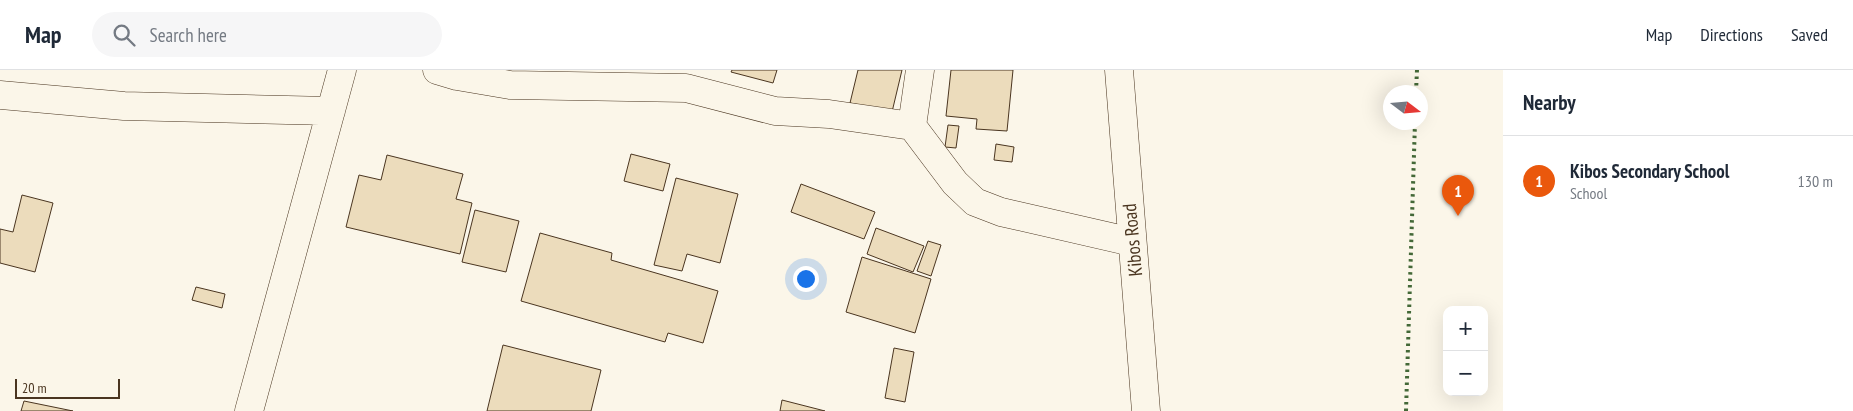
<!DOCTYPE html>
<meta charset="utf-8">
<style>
body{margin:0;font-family:"PT Sans Narrow",sans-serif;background:#f6f6f7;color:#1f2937}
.controls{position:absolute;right:15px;bottom:15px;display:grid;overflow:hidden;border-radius:10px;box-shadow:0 5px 20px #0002}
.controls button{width:45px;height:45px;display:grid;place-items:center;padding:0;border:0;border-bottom:1px solid #e0e1e3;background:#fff;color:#1f2937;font:25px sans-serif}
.compass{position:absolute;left:1383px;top:15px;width:45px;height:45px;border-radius:50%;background:#fff;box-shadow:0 5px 20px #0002;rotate:106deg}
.scale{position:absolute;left:15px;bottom:12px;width:105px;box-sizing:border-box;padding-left:5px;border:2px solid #4a3520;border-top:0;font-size:14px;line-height:18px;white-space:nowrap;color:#4a3520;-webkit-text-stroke:4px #fbf6e9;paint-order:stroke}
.you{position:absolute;left:805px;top:208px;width:18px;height:18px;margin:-12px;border:4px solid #fff;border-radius:50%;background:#1a73e8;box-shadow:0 0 0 8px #1a73e833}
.badge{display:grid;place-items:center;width:32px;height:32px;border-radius:50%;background:#ea580c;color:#fff;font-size:16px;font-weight:700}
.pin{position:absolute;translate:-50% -41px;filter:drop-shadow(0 1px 2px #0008)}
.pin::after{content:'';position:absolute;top:26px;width:18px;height:15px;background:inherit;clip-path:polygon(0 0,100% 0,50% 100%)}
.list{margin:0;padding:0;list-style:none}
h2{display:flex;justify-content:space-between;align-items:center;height:65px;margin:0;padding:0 20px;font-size:21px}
h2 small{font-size:16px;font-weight:400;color:#747a83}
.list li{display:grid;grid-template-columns:32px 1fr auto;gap:15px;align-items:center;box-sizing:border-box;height:90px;padding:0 20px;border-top:1px solid #e0e1e3}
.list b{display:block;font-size:19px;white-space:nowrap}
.list p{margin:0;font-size:16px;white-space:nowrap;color:#747a83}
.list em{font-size:16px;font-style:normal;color:#747a83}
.icon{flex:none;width:28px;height:28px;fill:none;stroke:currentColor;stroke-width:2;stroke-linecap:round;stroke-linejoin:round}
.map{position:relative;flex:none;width:1503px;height:341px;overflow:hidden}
header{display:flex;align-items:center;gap:30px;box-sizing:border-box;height:70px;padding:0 25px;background:#fff;border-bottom:1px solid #e0e1e3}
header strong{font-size:24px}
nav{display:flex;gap:28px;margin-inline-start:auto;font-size:18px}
.search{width:350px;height:45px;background:#f6f6f7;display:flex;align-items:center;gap:12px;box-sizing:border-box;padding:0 18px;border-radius:28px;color:#747a83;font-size:19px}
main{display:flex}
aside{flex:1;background:#fff}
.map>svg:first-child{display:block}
.building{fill:#ecdcbc;stroke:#4a3520}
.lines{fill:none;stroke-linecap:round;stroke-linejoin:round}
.street-casing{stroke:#4a3520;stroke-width:29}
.primary-casing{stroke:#4a3520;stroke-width:29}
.street{stroke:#fbf6e9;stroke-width:28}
.primary{stroke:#fbf6e9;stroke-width:28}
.hedge{stroke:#436837;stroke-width:4;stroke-dasharray:2.5 4;stroke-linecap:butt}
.labels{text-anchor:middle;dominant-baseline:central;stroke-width:4;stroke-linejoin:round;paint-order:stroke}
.street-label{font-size:19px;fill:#4a3520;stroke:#fbf6e9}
</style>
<header>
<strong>Map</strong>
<div class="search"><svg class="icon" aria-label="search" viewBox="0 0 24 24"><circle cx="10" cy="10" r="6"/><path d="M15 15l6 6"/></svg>Search here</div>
<nav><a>Map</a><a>Directions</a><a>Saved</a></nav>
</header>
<main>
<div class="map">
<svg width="1503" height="341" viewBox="0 0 1503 341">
<rect width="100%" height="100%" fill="#fbf6e9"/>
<path class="building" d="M 732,0 L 777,0 L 773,13 L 731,2 Z
M 858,0 L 902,0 L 892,42 L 850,33 Z
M 951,0 L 1013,0 L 1007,61 L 976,59 L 977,49 L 946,46 Z
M 948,55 L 959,56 L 956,78 L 945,77 Z
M 996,74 L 1014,77 L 1012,92 L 994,90 Z
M 631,84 L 670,94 L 663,121 L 624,111 Z
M 387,85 L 463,104 L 456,129 L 472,133 L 460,184 L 346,157 L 359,105 L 381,110 Z
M 676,108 L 738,124 L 720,193 L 687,184 L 682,201 L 654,195 Z
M 801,114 L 875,142 L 864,169 L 791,142 Z
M 22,125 L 53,133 L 35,202 L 0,193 L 0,159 L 13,162 Z
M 475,140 L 519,151 L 506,202 L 462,192 Z
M 876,158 L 924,176 L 913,202 L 867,184 Z
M 540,163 L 612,183 L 611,190 L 718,221 L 703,273 L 668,263 L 665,272 L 521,231 Z
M 928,171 L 941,175 L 931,206 L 917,201 Z
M 862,187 L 931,209 L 915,263 L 846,242 Z
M 196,217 L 225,224 L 222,238 L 192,230 Z
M 503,275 L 601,300 L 591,341 L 487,341 Z
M 894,278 L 914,282 L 905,332 L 885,328 Z
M 782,330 L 825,341 L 780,341 Z
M 24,331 L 73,341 L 21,341 Z"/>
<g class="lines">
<g class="street-casing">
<path id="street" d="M 437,0 L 457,6 L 510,15 L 686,18 L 775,41 L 829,44 L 912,56 L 955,113 L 975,132 L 1001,142 L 1132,172
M 0,25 L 124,36 L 331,41
M 912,56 L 920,0
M 249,341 L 342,0"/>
</g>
<g class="primary-casing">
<path id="primary" d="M 1119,0 L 1146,341"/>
</g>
<use href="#street" class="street"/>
<use href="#primary" class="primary"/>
<path class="hedge" d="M 1416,22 L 1417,0
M 1406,341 L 1415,52"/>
</g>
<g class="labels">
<g class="street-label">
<text transform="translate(1132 170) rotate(-95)">Kibos Road</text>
</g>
</g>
</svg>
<div class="controls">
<button>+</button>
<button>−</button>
</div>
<svg class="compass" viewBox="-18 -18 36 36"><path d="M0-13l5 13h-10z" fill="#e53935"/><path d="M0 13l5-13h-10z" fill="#747a83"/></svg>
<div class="scale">20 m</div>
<div class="you"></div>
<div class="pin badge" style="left:1458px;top:146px">1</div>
</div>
<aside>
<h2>Nearby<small></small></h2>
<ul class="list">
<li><span class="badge">1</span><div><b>Kibos Secondary School</b><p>School</p></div><em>130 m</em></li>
</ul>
</aside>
</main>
